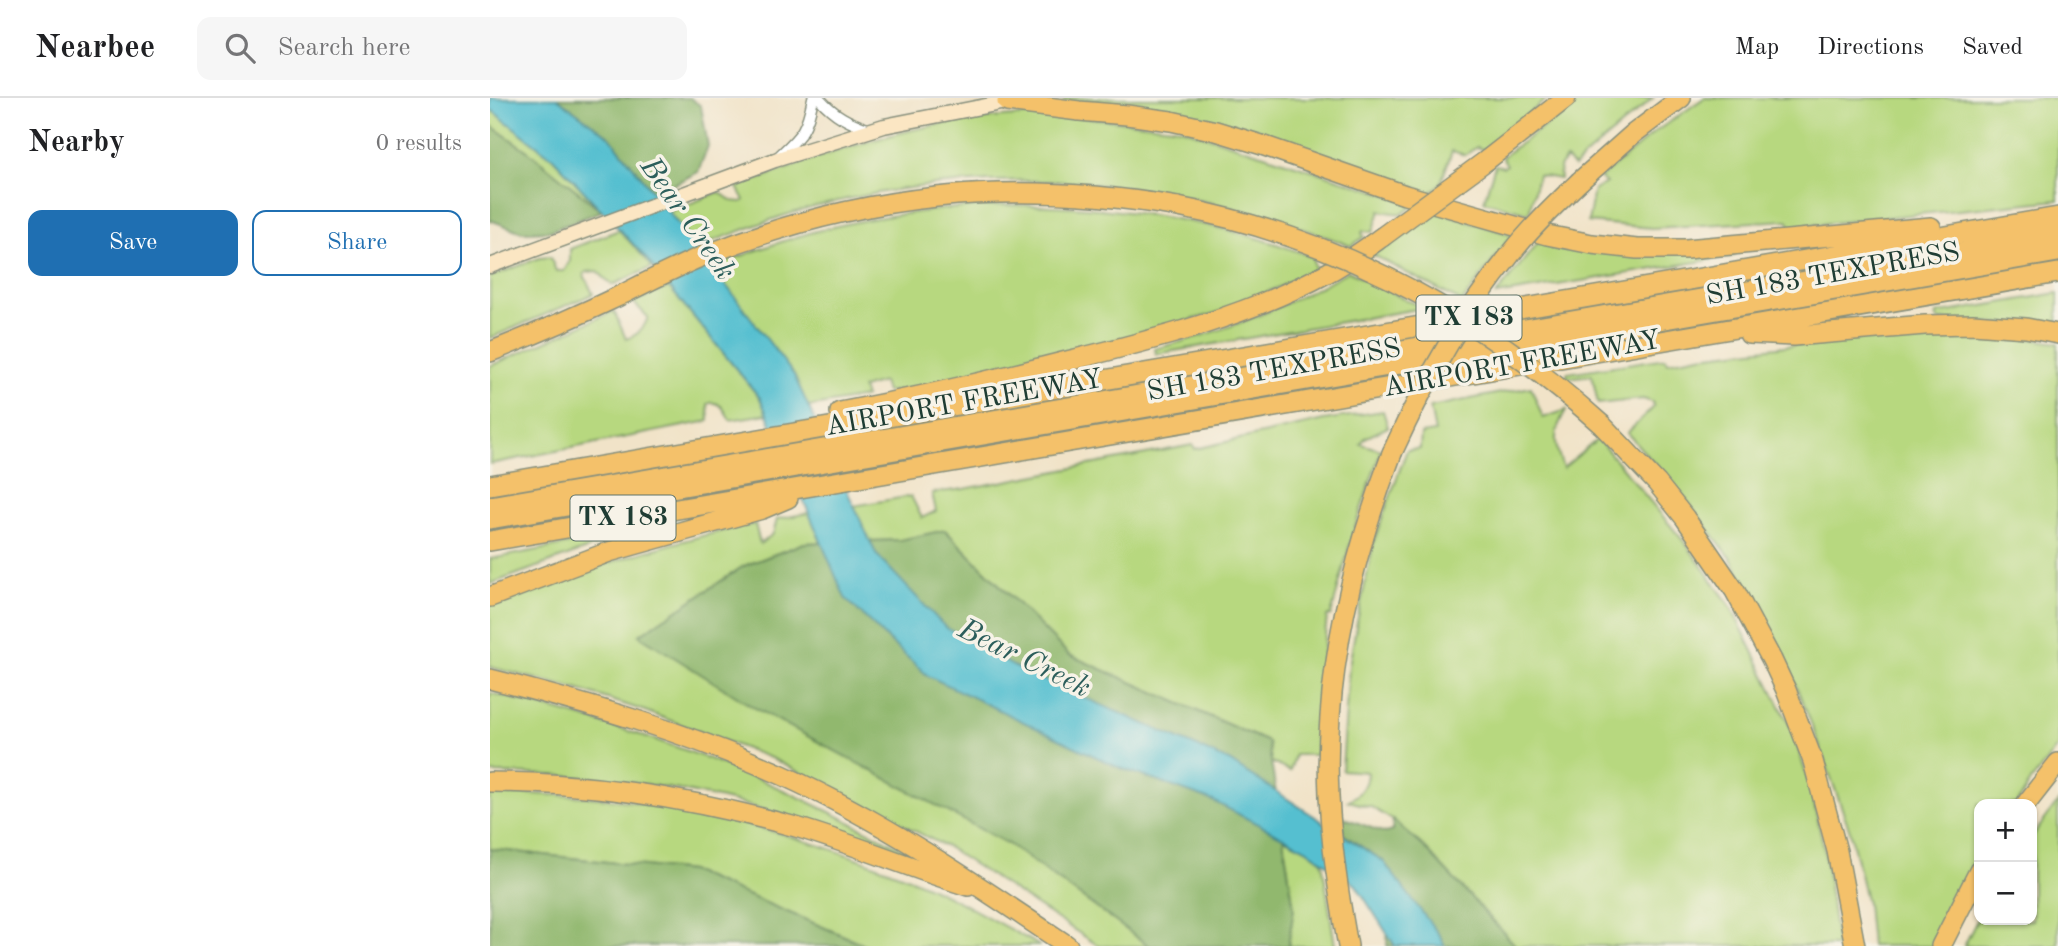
<!DOCTYPE html>
<meta charset="utf-8">
<style>
body{margin:0;font-family:"Old Standard TT",serif;background:#f6f6f6;color:#202124}
.controls{position:absolute;right:21px;bottom:21px;display:grid;overflow:hidden;border-radius:14px;box-shadow:0 2px 5px #0004}
.controls button{width:63px;height:63px;display:grid;place-items:center;padding:0;border:0;border-bottom:2px solid #e0e0e0;background:#fff;color:#202124;font:35px sans-serif}
.list{margin:0;padding:0;list-style:none}
h2{display:flex;justify-content:space-between;align-items:center;height:91px;margin:0;padding:0 28px;font-size:30px}
h2 small{font-size:23px;font-weight:400;color:#757577}
.actions{display:flex;gap:14px;padding:21px 28px}
.actions a{flex:1;padding:16px 0;border:2px solid #1f6fb2;border-radius:14px;text-align:center;font-size:24px;color:#1f6fb2}
.actions .main{background:#1f6fb2;color:#fff}
.icon{flex:none;width:38px;height:38px;fill:none;stroke:currentColor;stroke-width:2;stroke-linecap:round;stroke-linejoin:round}
.map{position:relative;flex:none;width:1568px;height:848px;overflow:hidden}
header{display:flex;align-items:center;gap:42px;box-sizing:border-box;height:98px;padding:0 35px;background:#fff;border-bottom:2px solid #e0e0e0}
header strong{font-size:33px}
nav{display:flex;gap:38px;margin-inline-start:auto;font-size:24px}
.search{width:490px;height:63px;background:#f6f6f6;display:flex;align-items:center;gap:18px;box-sizing:border-box;padding:0 24px;border-radius:14px;color:#757577;font-size:26px}
main{display:flex}
aside{flex:1;background:#fff}
.map>svg:first-child{display:block}
.green{fill:#b7d87f;stroke:#6b8a5a;stroke-width:2}
.forest{fill:#91b86e;stroke:#587a51;stroke-width:2}
.water{fill:#55bfd0;stroke:#3a7e82;stroke-width:2}
.lines{fill:none;stroke-linecap:round;stroke-linejoin:round}
.minor-casing{stroke:#88907e;stroke-width:13}
.secondary-casing{stroke:#88907e;stroke-width:17}
.motorway-casing{stroke:#88907e;stroke-width:22}
.minor{stroke:#fff;stroke-width:10}
.secondary{stroke:#fbe6c3;stroke-width:14}
.motorway{stroke:#f4c16a;stroke-width:19}
.motorway-bridge-casing{stroke:#88907e;stroke-width:22;stroke-linecap:butt}
.motorway-bridge{stroke:#f4c16a;stroke-width:19}
.labels{text-anchor:middle;dominant-baseline:central;stroke-width:7;stroke-linejoin:round;paint-order:stroke}
.shield{fill:#f7f3e8;stroke:#60746a;stroke-width:2}
.shield-label{font-size:26px;font-weight:bold;fill:#1f3d34}
.street-label{font-size:28px;fill:#1f3d34;stroke:#f7f3e8}
.water-label{font-size:30px;font-style:italic;fill:#2c5e5b;stroke:#f7f3e8}
</style>
<header>
<strong>Nearbee</strong>
<div class="search"><svg class="icon" aria-label="search" viewBox="0 0 24 24"><circle cx="10" cy="10" r="6"/><path d="M15 15l6 6"/></svg>Search here</div>
<nav><a>Map</a><a>Directions</a><a>Saved</a></nav>
</header>
<main>
<aside>
<h2>Nearby<small>0 results</small></h2>
<ul class="list">
</ul>
<div class="actions"><a class="main">Save</a><a>Share</a></div>
</aside>
<div class="map">
<svg width="1568" height="848" viewBox="0 0 1568 848">
<rect width="100%" height="100%" fill="#f7f3e8"/>
<filter id="ink" filterUnits="userSpaceOnUse"><feTurbulence type="fractalNoise" baseFrequency=".0143" numOctaves="2"/><feDisplacementMap in="SourceGraphic" scale="14" xChannelSelector="R" yChannelSelector="G"/><feConvolveMatrix kernelMatrix="1 2 1 2 8 2 1 2 1" color-interpolation-filters="sRGB"/></filter>
<filter id="wash" filterUnits="userSpaceOnUse"><feTurbulence type="fractalNoise" baseFrequency=".00686" numOctaves="4" result="noise"/><feDisplacementMap in="SourceGraphic" scale="28" xChannelSelector="R" yChannelSelector="G"/><feGaussianBlur stdDeviation="1.57" result="paint"/><feColorMatrix in="noise" values="0 0 0 0 0 0 0 0 0 0 0 0 0 0 0 0 0 1.4 0 .05"/><feComposite in="paint" operator="in"/></filter>
<g filter="url(#wash)">
<rect width="100%" height="100%" fill="#f1e3c8"/>
<path class="green" d="M 573,0 L 1058,0 L 994,52 L 987,49 L 975,57 L 962,53 L 950,87 L 940,95 C 822,54 703,5 577,4 L 573,3 Z
M 1089,0 L 1163,0 L 1093,60 L 1084,69 L 1076,61 L 1069,69 L 1070,81 L 1048,77 L 1039,115 L 994,103 L 1005,67 L 1014,69 L 1017,67 L 1012,59 L 1078,11 L 1077,9 Z
M 1214,0 L 1568,0 L 1568,102 L 1300,129 L 1298,122 L 1162,130 L 1098,124 L 1104,92 L 1116,85 L 1110,80 L 1165,34 Z
M 0,11 L 63,60 L 112,113 L 39,54 L 0,27 Z
M 536,17 L 574,17 L 691,30 L 926,106 L 912,116 L 890,113 L 883,134 L 873,133 L 872,135 L 874,139 L 861,148 C 678,77 491,60 302,115 C 269,125 238,138 206,149 L 179,114 L 229,94 L 242,103 L 252,104 L 254,102 L 247,89 C 312,65 377,40 446,27 C 476,21 506,20 536,17 Z
M 514,107 C 618,107 724,120 822,159 L 825,171 L 794,187 L 727,215 L 485,279 L 416,292 L 396,294 L 393,284 L 372,290 L 375,299 L 318,309 L 304,277 L 222,169 C 255,156 289,144 323,134 C 385,117 450,110 514,107 Z
M 944,112 L 1022,137 L 972,204 L 883,157 Z
M 129,132 L 163,169 L 122,187 L 107,173 L 96,174 L 94,177 L 103,196 L 0,240 L 0,179 L 49,160 L 60,159 L 66,173 L 74,173 L 80,163 L 80,151 Z
M 1050,142 L 1243,154 L 1244,158 L 1006,197 Z
M 858,173 L 933,210 L 666,256 L 665,251 C 738,232 793,211 858,173 Z
M 179,189 L 270,300 L 277,316 L 240,322 C 235,313 230,301 218,306 L 219,323 L 0,366 L 0,268 L 124,213 L 136,241 C 148,237 154,231 158,219 L 143,204 Z
M 1568,195 L 1568,229 L 1448,222 L 1446,216 Z
M 1427,235 L 1504,235 L 1568,245 L 1568,648 L 1541,683 L 1527,706 L 1489,706 L 1489,766 L 1447,848 L 1381,848 L 1377,806 L 1360,733 L 1325,635 L 1292,553 L 1240,459 L 1189,393 L 1137,335 L 1164,309 L 1162,304 L 1153,301 L 1108,306 L 1102,277 L 1077,280 L 1077,275 L 1176,260 L 1177,264 L 1210,258 L 1330,244 Z
M 1041,289 L 1053,320 L 1076,312 C 1062,336 1064,345 1073,370 L 1108,341 L 1196,446 L 1241,509 L 1303,634 L 1320,689 L 1334,750 L 1347,848 L 1026,848 L 934,749 L 902,722 L 881,709 L 858,703 C 869,697 877,687 877,674 L 852,672 L 859,568 L 867,524 L 884,443 L 917,352 L 930,351 L 931,336 L 945,334 L 940,309 Z
M 893,313 L 898,329 L 875,340 L 871,346 L 891,352 L 862,438 L 841,517 L 837,518 L 828,604 L 827,657 L 805,657 L 800,673 L 781,664 L 778,644 L 579,557 L 455,432 L 410,442 L 379,443 L 363,408 L 421,398 L 432,420 L 446,413 L 442,395 L 474,391 L 703,347 L 705,351 L 834,322 Z
M 319,415 L 331,444 L 314,445 L 254,468 L 150,537 L 520,747 L 659,848 L 609,848 L 457,749 L 283,661 L 155,613 L 90,592 L 0,569 L 0,505 C 88,475 174,444 265,426 L 270,446 L 283,436 L 287,421 Z
M 170,429 L 176,430 L 102,449 L 0,486 L 0,461 Z
M 0,595 C 83,615 165,639 245,671 C 311,698 374,731 437,764 C 374,744 312,722 249,705 C 168,684 83,676 0,675 Z
M 0,695 C 48,696 96,697 143,704 C 235,717 327,743 414,778 C 461,797 506,824 550,848 L 378,848 L 200,773 L 0,751 Z
M 1568,704 L 1568,848 L 1474,848 L 1489,818 L 1489,822 L 1542,822 L 1542,739 Z
M 793,740 L 816,751 L 832,763 L 845,848 L 798,848 L 804,810 Z"/>
<path class="forest" d="M 67,0 L 200,0 L 211,8 L 218,48 L 208,74 L 165,96 L 120,39 Z
M 0,27 L 39,54 L 112,113 L 60,133 L 32,134 L 0,122 Z
M 455,432 L 579,557 L 778,644 L 804,810 L 798,848 L 659,848 L 520,747 L 263,609 L 149,537 L 254,468 L 314,445 L 410,442 Z
M 852,719 L 895,735 L 902,733 L 903,722 L 934,749 L 1026,848 L 897,848 L 900,772 L 893,763 L 853,736 Z
M 0,751 L 200,773 L 378,848 L 0,848 Z"/>
<path class="water" d="M 0,0 L 67,0 L 120,39 L 242,195 L 304,277 L 386,456 L 455,529 L 525,569 L 739,663 L 893,763 L 950,838 L 955,848 L 905,848 L 866,787 L 816,751 L 723,703 L 625,668 L 438,578 L 395,539 L 355,500 L 270,300 L 154,158 L 63,60 L 0,11 Z"/>
</g>
<g filter="url(#ink)">
<g class="lines">
<g class="minor-casing">
<path id="minor" d="M 329,0 C 345,18 358,24 380,32
M 286,61 C 311,37 316,35 323,0"/>
</g>
<g class="secondary-casing">
<path id="secondary" d="M 0,168 L 285,62 L 394,28 L 526,2"/>
</g>
<g class="motorway-casing">
<path id="motorway" d="M 517,4 L 589,13 L 637,17 L 681,23 L 726,33 L 772,47 L 915,97 L 1057,137 L 1102,146 L 1147,151 L 1196,151 L 1441,129
M 997,62 L 1076,0
M 1090,83 L 1143,36 L 1191,0
M 1259,236 L 1304,238 L 1435,227 L 1483,226 L 1536,230 L 1568,236
M 0,254 C 43,237 85,219 127,199 C 155,185 184,170 213,158 C 370,95 521,80 688,109
M 350,314 C 425,300 499,283 573,264 C 664,242 756,219 839,174 C 857,164 875,151 892,139
M 1112,327 L 1167,385 L 1195,420 L 1245,493 L 1282,562 L 1296,592 L 1323,663 L 1347,753 L 1365,848
M 0,387 L 1568,119
M 0,408 L 1351,177 L 1568,137
M 0,421 L 1568,154
M 0,443 L 1568,175
M 0,499 L 119,454 L 272,411 L 298,400
M 0,581 C 99,606 199,635 292,677 C 394,723 486,786 578,848
M 0,684 C 103,684 207,702 306,729 C 364,746 420,770 478,788
M 1536,706 L 1568,665
M 858,848 C 844,773 834,695 840,619 C 846,528 870,440 902,355
M 1451,848 L 1489,773"/>
</g>
<use href="#minor" class="minor"/>
<use href="#secondary" class="secondary"/>
<use href="#motorway" class="motorway"/>
<g class="motorway-bridge-casing">
<path id="motorway-bridge" d="M 688,109 C 850,140 990,217 1112,327
M 892,139 L 997,62
M 902,355 C 934,285 971,217 1020,157 C 1041,130 1066,106 1090,83"/>
</g>
<use href="#motorway-bridge" class="motorway-bridge"/>
</g>
</g>
<g class="labels">
<g class="shield">
<rect x="926.5" y="197.5" width="105" height="45" rx="5"/>
<rect x="80.5" y="397.5" width="105" height="45" rx="5"/>
</g>
<g class="shield-label">
<text x="979" y="220">TX 183</text>
<text x="133" y="420">TX 183</text>
</g>
<g class="street-label">
<text transform="translate(1343 177) rotate(-10)">SH 183 TEXPRESS</text>
<text transform="translate(1032 267) rotate(-10)">AIRPORT FREEWAY</text>
<text transform="translate(784 273) rotate(-10)">SH 183 TEXPRESS</text>
<text transform="translate(474 306) rotate(-10)">AIRPORT FREEWAY</text>
</g>
<g class="water-label">
<text transform="translate(197 121) rotate(55)">Bear Creek</text>
<text transform="translate(534 561) rotate(26)">Bear Creek</text>
</g>
</g>
</svg>
<div class="controls">
<button>+</button>
<button>−</button>
</div>
</div>
</main>
